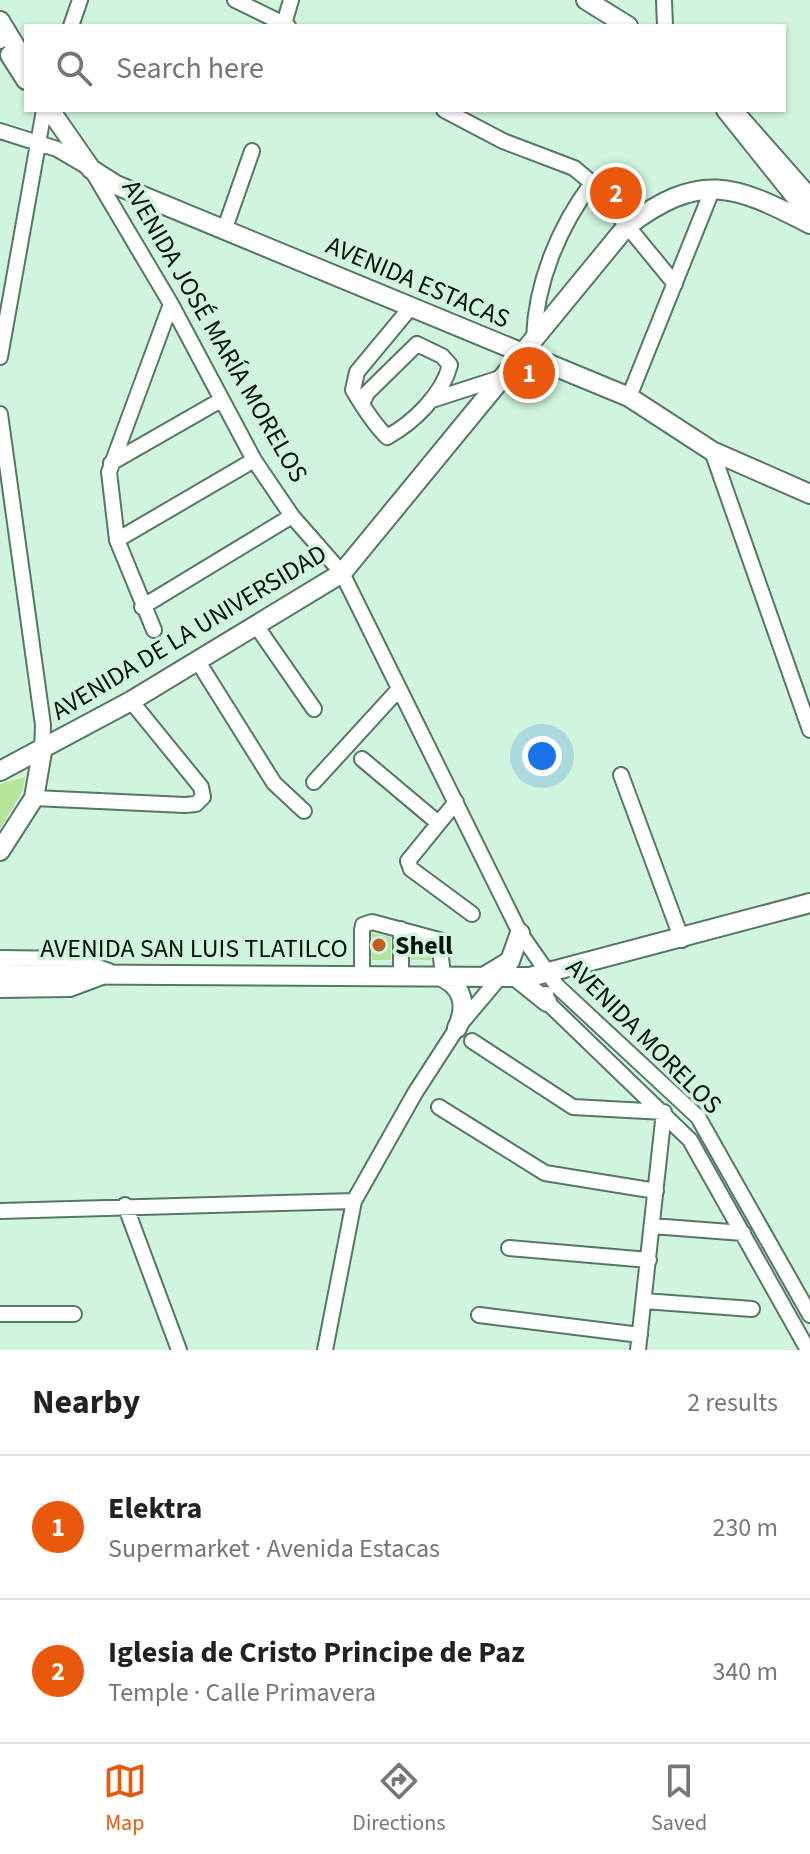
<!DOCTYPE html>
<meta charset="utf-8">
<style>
body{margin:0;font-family:"Source Sans 3",sans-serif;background:#f2f2f2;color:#222}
.you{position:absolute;left:542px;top:756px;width:28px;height:28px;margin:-20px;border:6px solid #fff;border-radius:50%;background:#1a73e8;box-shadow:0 0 0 12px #1a73e833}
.badge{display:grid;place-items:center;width:52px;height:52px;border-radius:50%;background:#ea580c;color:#fff;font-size:26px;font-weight:700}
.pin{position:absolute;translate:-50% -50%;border:4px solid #fff;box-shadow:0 2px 8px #0006}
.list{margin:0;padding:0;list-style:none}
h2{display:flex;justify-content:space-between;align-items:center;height:104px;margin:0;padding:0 32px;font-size:34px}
h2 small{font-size:26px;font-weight:400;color:#767676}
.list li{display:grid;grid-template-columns:52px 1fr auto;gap:24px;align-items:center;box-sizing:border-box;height:144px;padding:0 32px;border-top:2px solid #e0e0e0}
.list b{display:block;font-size:30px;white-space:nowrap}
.list p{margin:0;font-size:26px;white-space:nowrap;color:#767676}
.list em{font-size:26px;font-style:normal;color:#767676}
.icon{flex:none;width:44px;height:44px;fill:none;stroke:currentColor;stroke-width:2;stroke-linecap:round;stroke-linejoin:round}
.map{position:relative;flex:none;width:810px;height:1350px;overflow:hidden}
.search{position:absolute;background:#fff;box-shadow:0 2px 6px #0004;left:24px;right:24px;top:24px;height:88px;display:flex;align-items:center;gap:20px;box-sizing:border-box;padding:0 28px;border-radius:0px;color:#767676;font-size:30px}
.sheet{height:392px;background:#fff}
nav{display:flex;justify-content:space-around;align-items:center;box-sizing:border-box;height:112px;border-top:2px solid #e0e0e0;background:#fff;font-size:22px;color:#767676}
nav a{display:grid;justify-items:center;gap:4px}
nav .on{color:#ea580c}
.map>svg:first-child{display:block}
.building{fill:#b3e499}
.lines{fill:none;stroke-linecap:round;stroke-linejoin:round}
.minor-casing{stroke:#567763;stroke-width:18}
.major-casing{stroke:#567763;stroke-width:22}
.minor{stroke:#fff;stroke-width:14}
.major{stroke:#fff;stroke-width:18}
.poi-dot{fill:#c05e21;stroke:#d0f4dd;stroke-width:3}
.labels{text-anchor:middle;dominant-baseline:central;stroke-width:7;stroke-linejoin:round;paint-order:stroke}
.street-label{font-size:26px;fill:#06120a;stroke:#d0f4dd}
.poi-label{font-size:26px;font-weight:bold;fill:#06120a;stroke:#d0f4dd;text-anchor:start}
</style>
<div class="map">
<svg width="810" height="1350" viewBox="0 0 810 1350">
<rect width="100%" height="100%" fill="#d0f4dd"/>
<path class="building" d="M 25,777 L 23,790 L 0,829 L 0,784 Z
M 372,933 L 391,937 L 391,960 L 372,960 Z
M 411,946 L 430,948 L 431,960 L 411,960 Z"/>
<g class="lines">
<g class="minor-casing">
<path id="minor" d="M 235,0 L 288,26
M 664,0 L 665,26
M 284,24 L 291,0
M 71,26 L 80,0
M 0,41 L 0,40
M 444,110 L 503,141 L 574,168 L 592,183 L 675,284
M 735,110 L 810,195
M 0,131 L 57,149 L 91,169 L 171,304 L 254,460 L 292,516 L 342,573 L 520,933 L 557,986 L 698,1117 L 810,1315
M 225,228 L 252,151
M 534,338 C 536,282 559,227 592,183
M 0,357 L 44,110
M 629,397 L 713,188
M 432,400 L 500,378
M 362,404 L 367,393 L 417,344 L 442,356 L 450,365 C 443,394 413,423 387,437 C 373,423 363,407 353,390 L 357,372 L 411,307
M 0,414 L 43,725 L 42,752
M 712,451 L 810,730
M 111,463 L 221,400
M 117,540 L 254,460
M 142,607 L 292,516
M 255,624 L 314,709
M 154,630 L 117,540 L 109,472 L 171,304
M 197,660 L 274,783 L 304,811
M 362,759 L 437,822
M 621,775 L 682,940
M 314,782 L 399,689
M 34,798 L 185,805 L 196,804 L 203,797 L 201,787 L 131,701
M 456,802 L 408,861 L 411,869 L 472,914
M 401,929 L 401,975
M 0,958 L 75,959 L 109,971
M 362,974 L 362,930 L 363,925 L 372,922 L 439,940 L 443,975
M 0,990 L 70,989 L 102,977
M 546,994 L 547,1002 L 690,1140 L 808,1350
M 472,1041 L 573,1107 L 664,1112 L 638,1350
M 439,1107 L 545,1173 L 656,1191
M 125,1205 L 179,1350
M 0,1211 L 354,1201
M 652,1226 L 743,1233
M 509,1248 L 649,1260
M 644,1301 L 752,1309
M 0,1314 L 74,1314
M 479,1315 L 640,1335
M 325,1350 L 354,1201 L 415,1093 L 457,1028 L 500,977"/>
</g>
<g class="major-casing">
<path id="major" d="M 586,0 L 628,26
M 0,21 L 26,64
M 10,55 L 26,80
M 50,110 L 91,169 L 116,185 L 629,397 L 712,451 L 810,494
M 726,110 L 810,215
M 0,771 L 131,701 L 342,573 L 626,227 C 700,171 733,184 810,224
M 0,851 L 34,798 L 42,752
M 0,974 L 530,977 L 810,903
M 487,975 L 510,961 L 520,933
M 439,976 C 463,985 468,1006 457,1028
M 517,978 L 547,1002"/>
</g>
<use href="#minor" class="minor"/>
<use href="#major" class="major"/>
</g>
<circle class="poi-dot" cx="379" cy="945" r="8"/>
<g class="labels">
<g class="street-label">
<text transform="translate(418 282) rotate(23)">AVENIDA ESTACAS</text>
<text transform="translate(215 331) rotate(60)">AVENIDA JOSÉ MARÍA MORELOS</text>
<text transform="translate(189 632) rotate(-31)">AVENIDA DE LA UNIVERSIDAD</text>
<text x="194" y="948">AVENIDA SAN LUIS TLATILCO</text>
<text transform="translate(644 1036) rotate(45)">AVENIDA MORELOS</text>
</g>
<g class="poi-label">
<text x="395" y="945">Shell</text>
</g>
</g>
</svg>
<div class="you"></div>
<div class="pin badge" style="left:529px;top:373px">1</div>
<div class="pin badge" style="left:616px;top:193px">2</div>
<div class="search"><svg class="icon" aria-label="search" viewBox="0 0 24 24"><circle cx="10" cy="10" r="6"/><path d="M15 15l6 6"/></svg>Search here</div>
</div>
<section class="sheet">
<h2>Nearby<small>2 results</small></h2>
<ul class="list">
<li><span class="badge">1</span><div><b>Elektra</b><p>Supermarket · Avenida Estacas</p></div><em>230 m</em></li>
<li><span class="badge">2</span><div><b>Iglesia de Cristo Principe de Paz</b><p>Temple · Calle Primavera</p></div><em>340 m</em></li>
</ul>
</section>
<nav>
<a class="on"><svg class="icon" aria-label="map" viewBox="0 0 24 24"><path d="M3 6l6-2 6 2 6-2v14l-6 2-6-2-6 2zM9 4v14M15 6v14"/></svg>Map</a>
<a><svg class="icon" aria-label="directions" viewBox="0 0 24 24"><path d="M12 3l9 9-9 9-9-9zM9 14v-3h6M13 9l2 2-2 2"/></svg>Directions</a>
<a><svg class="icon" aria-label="saved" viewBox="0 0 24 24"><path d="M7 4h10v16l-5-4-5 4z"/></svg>Saved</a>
</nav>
